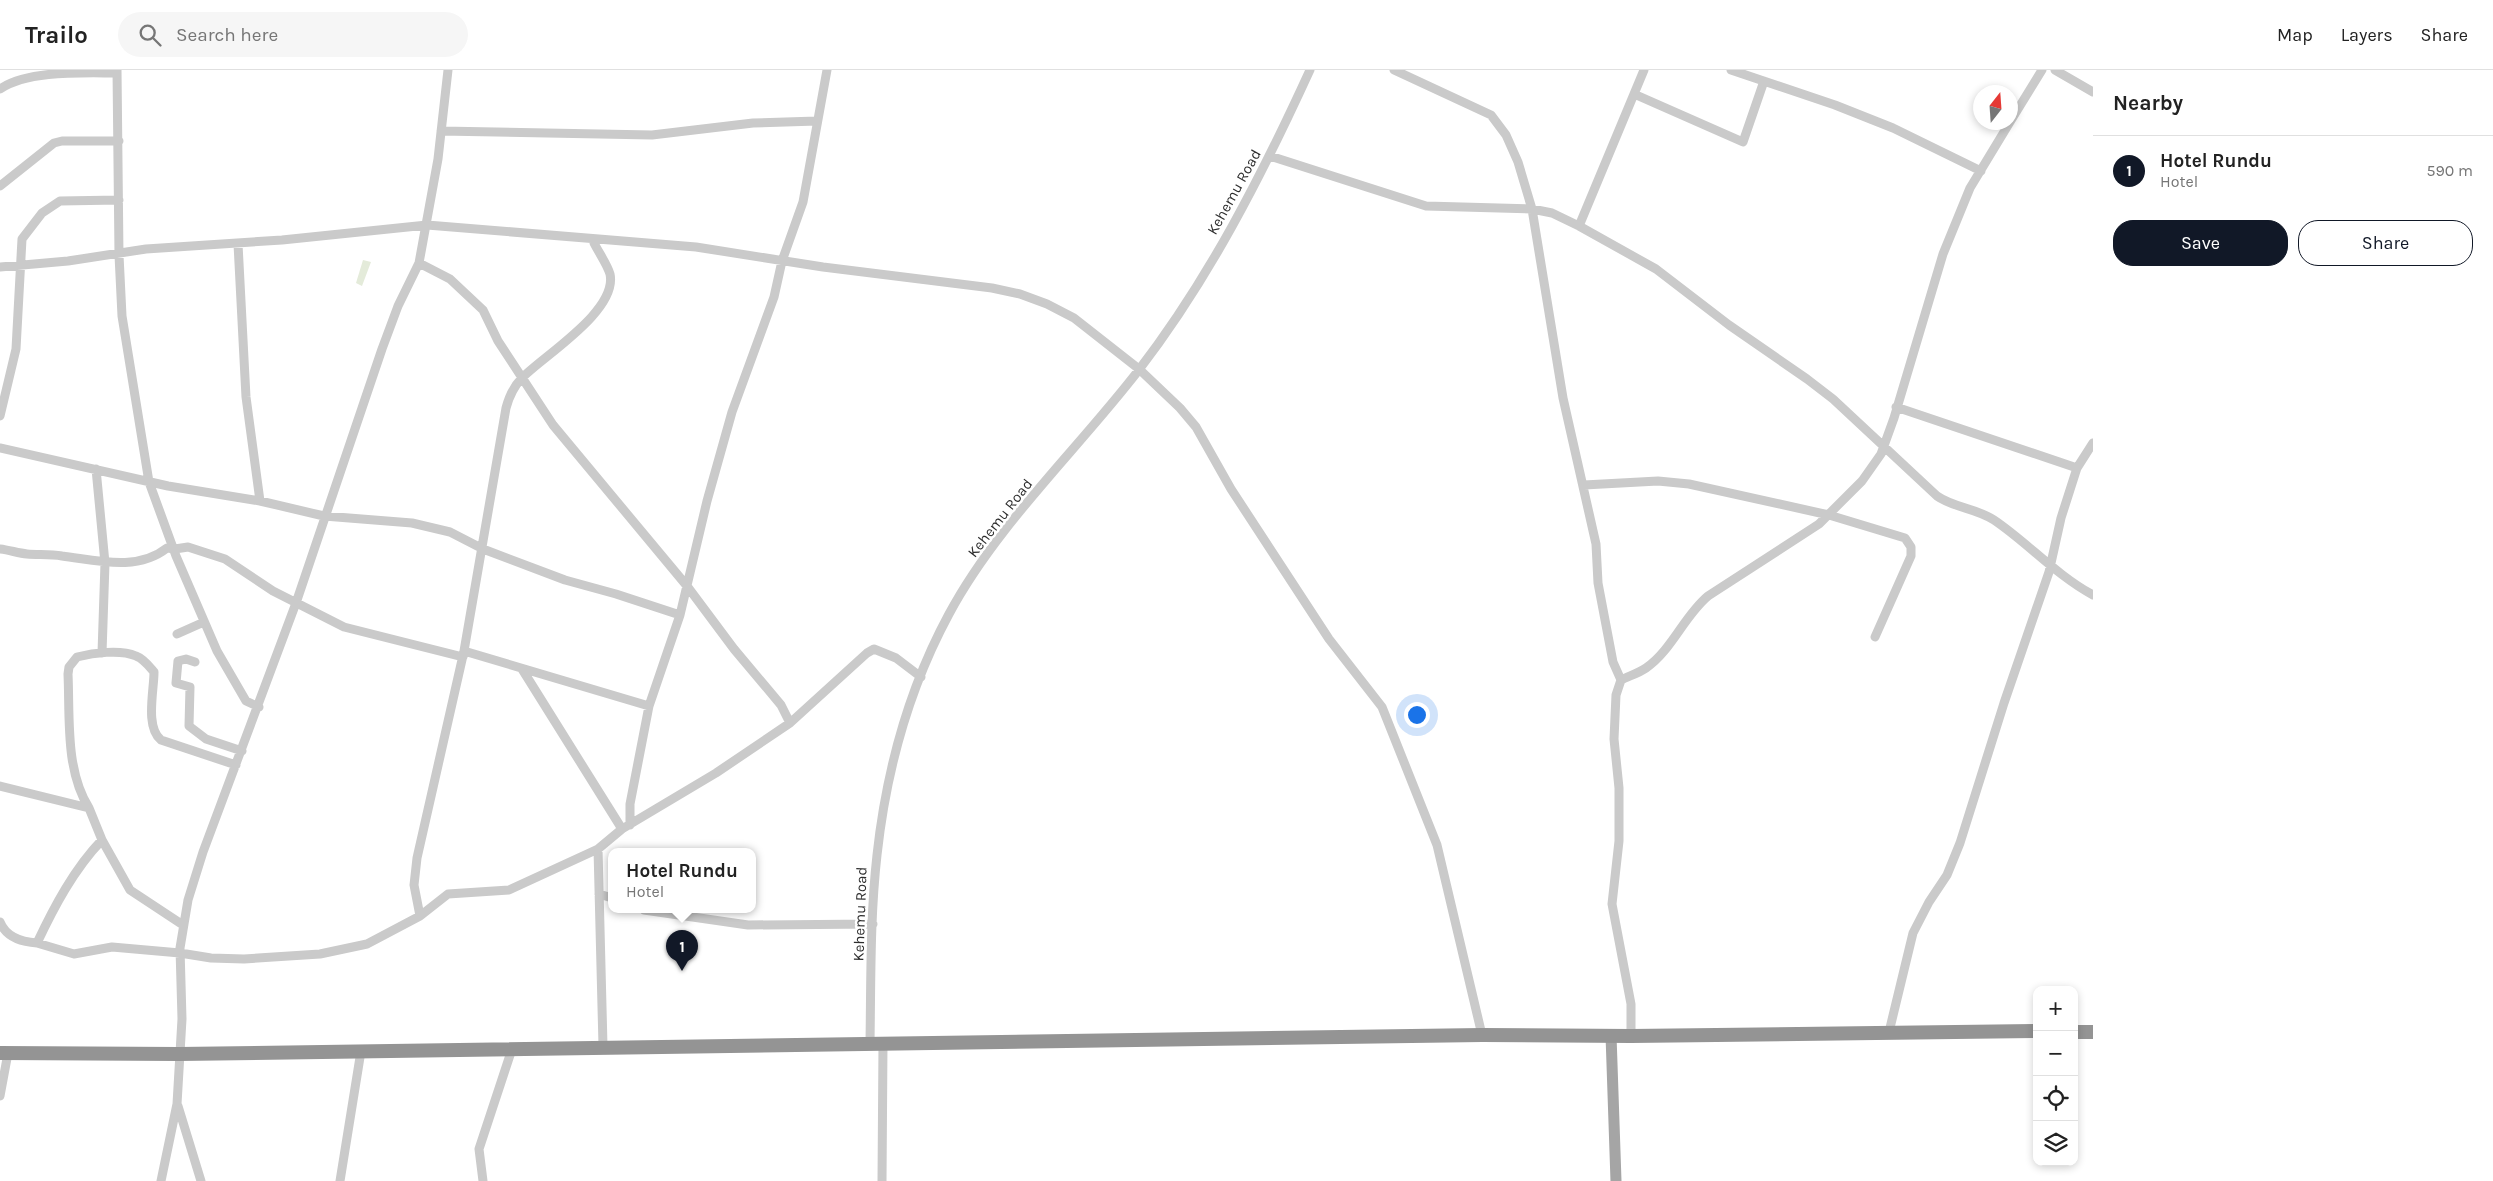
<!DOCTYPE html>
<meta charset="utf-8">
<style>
body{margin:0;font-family:Karla,sans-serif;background:#f6f6f6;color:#222}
.controls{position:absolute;right:15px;bottom:15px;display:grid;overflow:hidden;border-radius:10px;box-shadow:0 2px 8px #0003}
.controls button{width:45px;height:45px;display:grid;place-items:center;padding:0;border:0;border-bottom:1px solid #e0e0e0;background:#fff;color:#222;font:25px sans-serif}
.compass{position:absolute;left:1973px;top:15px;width:45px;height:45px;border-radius:50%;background:#fff;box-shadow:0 2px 8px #0003;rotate:17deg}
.you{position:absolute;left:1416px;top:644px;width:18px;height:18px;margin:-12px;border:4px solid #fff;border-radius:50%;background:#1a73e8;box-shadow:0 0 0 8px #1a73e833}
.badge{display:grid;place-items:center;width:32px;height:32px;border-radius:50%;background:#111827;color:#fff;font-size:16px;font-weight:700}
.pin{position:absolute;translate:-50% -41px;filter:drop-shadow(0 1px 2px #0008)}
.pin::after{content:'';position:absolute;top:26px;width:18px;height:15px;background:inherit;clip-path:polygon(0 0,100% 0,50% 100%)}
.popup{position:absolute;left:608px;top:778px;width:148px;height:65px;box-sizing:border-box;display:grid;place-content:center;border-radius:10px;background:#fff;filter:drop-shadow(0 1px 4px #0005);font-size:16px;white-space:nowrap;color:#767676}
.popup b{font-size:19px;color:#222}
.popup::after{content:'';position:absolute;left:50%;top:100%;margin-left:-10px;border:10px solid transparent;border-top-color:#fff}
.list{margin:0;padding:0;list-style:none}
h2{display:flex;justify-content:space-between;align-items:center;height:65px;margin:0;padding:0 20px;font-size:21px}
h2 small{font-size:16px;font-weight:400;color:#767676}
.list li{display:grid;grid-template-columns:32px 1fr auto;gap:15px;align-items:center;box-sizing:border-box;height:70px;padding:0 20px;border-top:1px solid #e0e0e0}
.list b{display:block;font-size:19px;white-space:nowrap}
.list p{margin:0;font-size:16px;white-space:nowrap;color:#767676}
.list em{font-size:16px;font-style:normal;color:#767676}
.actions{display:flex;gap:10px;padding:15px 20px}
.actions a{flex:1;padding:11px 0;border:1px solid #111827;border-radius:20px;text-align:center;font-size:18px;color:#111827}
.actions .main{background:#111827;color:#fff}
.icon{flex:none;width:28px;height:28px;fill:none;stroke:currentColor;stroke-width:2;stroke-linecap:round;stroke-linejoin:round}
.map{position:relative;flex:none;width:2093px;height:1111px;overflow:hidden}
header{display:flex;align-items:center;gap:30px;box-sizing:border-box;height:70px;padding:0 25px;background:#fff;border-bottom:1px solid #e0e0e0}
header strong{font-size:24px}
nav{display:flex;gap:28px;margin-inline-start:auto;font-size:18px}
.search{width:350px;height:45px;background:#f6f6f6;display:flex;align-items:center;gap:12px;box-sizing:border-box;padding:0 18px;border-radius:28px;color:#767676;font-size:19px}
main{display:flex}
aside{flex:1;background:#fff}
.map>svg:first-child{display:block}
.green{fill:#e4ebda}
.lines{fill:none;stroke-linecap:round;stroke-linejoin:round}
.minor{stroke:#cacaca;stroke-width:9}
.major{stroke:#a5a5a5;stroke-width:11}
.highway{stroke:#949494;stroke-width:14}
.labels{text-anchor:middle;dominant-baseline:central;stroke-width:5;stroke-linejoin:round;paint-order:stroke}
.street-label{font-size:15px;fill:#2d2d2d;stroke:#fff}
</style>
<header>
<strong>Trailo</strong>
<div class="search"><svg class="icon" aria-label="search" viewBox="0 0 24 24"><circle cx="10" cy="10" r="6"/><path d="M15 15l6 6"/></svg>Search here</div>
<nav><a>Map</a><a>Layers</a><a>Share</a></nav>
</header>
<main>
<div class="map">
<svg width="2093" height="1111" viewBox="0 0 2093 1111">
<rect width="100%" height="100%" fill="#fff"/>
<path class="green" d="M 363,190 L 371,192 L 362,216 L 356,213 Z"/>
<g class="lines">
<path class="minor" d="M 117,0 L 119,185 L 122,246 L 149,412 L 176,486 L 217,581 L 246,631 L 259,637
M 1394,0 L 1491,45 L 1506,65 L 1518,92 L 1532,139 L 1563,328 L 1596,474 L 1598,513 L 1613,592 L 1621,610
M 1731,0 L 1835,35 L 1893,58 L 1981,101
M 2055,0 L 2093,22
M 0,19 C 28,0 82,3 117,3
M 1634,24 L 1743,72 L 1764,11
M 2010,52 L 2042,0
M 441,61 L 652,65 L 753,53 L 817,51
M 1270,86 L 1426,136 L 1532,139 L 1552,143 L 1579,156 L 1656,199 L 1729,255 L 1807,309 L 1833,329 L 1937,426 C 1954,438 1976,438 1994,450 C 2028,473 2056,505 2093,525
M 0,116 L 54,73 L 62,71 L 119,71
M 1579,156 L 1644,0
M 238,174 L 246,327 L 260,431
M 419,193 L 450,209 L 483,240 L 498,271 L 553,355 L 687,516 L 734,579 L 781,635 L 790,653
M 0,197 L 68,191 L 146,179 L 282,170 L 427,155 L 696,177 L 823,197 L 992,218 L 1020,224 L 1047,234 L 1074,248 L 1139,299 L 1180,338 L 1196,357 L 1231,419 L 1329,569 L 1382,637 L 1437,775 L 1482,965
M 1896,337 L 2077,398
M 0,346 L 16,279 L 22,169 L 42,143 L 60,131 L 119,130
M 0,378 L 168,416 L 260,431 L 324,446 L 412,453 L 450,462 L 483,479 L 565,510 L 616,524 L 680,545
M 96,399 L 105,493 L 102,583
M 1584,415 L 1658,411 L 1689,414 L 1829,445 L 1905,468 L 1911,477 L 1911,486 L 1875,567
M 0,479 C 9,480 18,483 27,484 C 38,485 50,484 62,486 C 96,490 137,502 167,478 L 175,479 L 188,477 L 225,489 L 273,521 L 344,557 L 463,587
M 177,564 L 204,552
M 464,581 L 649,636
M 195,592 L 186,589 L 178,591 L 176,613 L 190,617 L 189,656 L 206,669 L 242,681
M 522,599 L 622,759
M 0,716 L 89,738 L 102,770 L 130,820 L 183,855
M 89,738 C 65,700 70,647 68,604 L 69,597 L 77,587 C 93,583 120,579 136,586 C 144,589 149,596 154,602 C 154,621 145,657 161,670 L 236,695
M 630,755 L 630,734 L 649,636 L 680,545 L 707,431 L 732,342 L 774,227 L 782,191 L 803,132 L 827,0
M 598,779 L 603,976
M 599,824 L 612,828
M 644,840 L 748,855 L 873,854
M 420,846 L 414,815 L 417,788 L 464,581 L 506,338 C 509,327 514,316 522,308 C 543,286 618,241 610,204 C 607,194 599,183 594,173 L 594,169
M 0,852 C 6,867 21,872 37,873 C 54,837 74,799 102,770
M 37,873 L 74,884 L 112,877 L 180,883 L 211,888 L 244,889 L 320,884 L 367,874 L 420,846 L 448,824 L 509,820 L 598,779 L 622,759 L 716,703 L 790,653 L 867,583 L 874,579 L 896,588 L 921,607
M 1889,962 L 1913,863 L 1929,832 L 1947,805 L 1960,773 L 2004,633 L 2049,502 L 2061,448 L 2077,398 L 2093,373
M 1631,966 L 1631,934 L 1612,834 L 1619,771 L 1619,718 L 1614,669 L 1616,625 L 1621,610 C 1629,606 1639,603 1646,598 C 1672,580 1684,546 1708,526 L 1819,454 L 1862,411 L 1881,384 L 1894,348 L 1943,184 L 1970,118 L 2010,52
M 870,973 C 871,910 870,847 877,785 C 886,703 909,618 949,544 C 996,456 1077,380 1138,301 C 1209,209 1262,105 1310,0
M 0,1026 L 8,983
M 178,1036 L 201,1111
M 161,1111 L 177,1034 L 182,949 L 180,878 L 188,830 L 203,782 L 296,533 L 382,279 L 398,236 L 419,193 L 438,89 L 448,0
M 340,1111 L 361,981
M 483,1111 L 479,1079 L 512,979
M 882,1111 L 883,973"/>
<path class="major" d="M 1611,965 L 1616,1111"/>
<path class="highway" d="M 2074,962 L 2093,962
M 0,983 L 179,984 L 1482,965 L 1631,966 L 2037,961"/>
</g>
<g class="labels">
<g class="street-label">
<text transform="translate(1234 122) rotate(-61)">Kehemu Road</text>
<text transform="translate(1000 448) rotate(-52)">Kehemu Road</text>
<text transform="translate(860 844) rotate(-88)">Kehemu Road</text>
</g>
</g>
</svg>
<div class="controls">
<button>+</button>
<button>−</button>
<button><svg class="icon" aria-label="locate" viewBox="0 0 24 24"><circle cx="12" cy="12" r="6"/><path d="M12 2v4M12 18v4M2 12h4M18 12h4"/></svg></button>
<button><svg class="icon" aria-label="layers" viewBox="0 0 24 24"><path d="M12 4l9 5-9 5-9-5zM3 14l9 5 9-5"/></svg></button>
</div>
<svg class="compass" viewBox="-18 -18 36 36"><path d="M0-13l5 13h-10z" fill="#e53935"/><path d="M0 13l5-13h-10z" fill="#767676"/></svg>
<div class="you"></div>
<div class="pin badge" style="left:682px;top:901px">1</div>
<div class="popup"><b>Hotel Rundu</b>Hotel</div>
</div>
<aside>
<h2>Nearby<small></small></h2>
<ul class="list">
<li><span class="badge">1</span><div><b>Hotel Rundu</b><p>Hotel</p></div><em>590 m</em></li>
</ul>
<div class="actions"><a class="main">Save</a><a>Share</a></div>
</aside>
</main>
